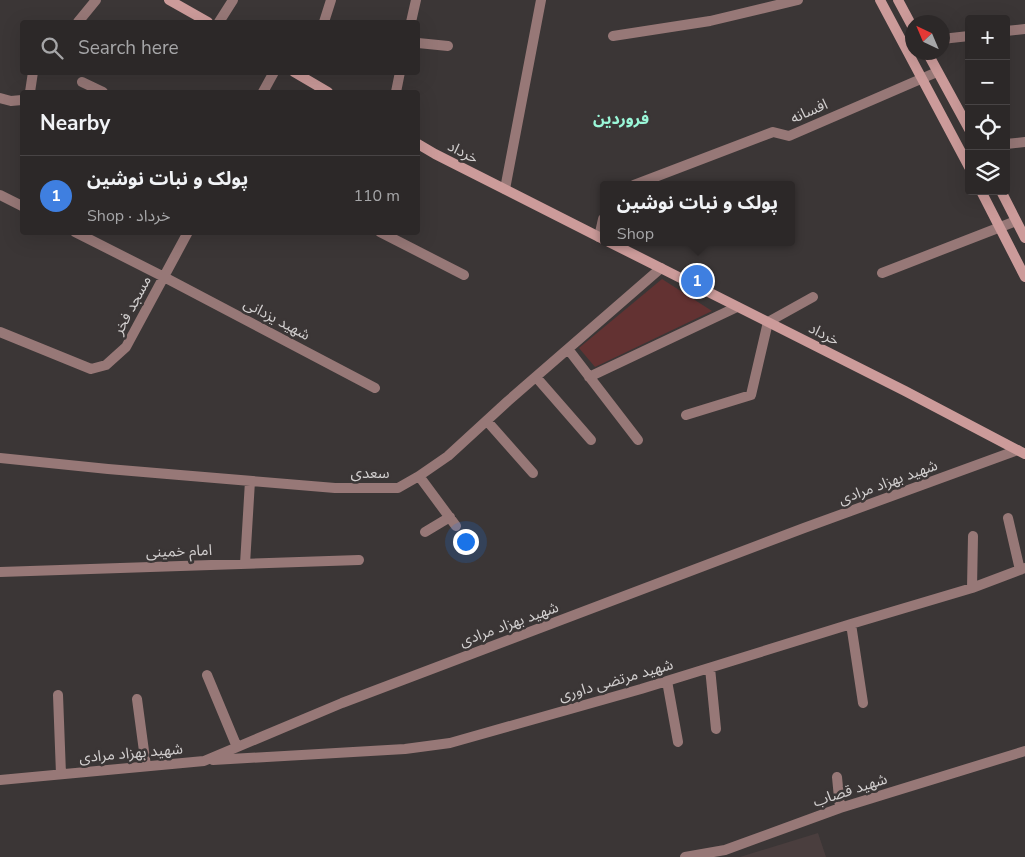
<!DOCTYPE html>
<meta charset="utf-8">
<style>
body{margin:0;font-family:"Nunito Sans","Noto Sans Arabic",sans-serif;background:#343030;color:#f1f3f6}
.controls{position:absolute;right:15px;top:15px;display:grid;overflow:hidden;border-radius:5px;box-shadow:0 5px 20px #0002}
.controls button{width:45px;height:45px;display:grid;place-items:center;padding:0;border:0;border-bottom:1px solid #484445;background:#2c2828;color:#f1f3f6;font:25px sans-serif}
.compass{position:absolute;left:905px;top:15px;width:45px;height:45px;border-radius:50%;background:#2c2828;box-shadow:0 5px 20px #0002;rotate:316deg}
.you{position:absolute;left:465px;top:541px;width:18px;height:18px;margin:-12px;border:4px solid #fff;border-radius:50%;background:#1a73e8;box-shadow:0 0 0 8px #1a73e833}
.badge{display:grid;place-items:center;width:32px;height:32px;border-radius:50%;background:#2fd4aa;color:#fff;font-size:16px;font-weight:700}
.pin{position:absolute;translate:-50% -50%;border:2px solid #fff;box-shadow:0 1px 5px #0006}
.popup{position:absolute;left:600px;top:181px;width:195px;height:65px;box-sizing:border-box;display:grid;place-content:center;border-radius:5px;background:#2c2828;filter:drop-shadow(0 1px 4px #0005);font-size:16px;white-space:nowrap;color:#a6a6a8}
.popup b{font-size:19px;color:#f1f3f6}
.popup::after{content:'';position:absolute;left:50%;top:100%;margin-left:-10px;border:10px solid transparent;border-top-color:#2c2828}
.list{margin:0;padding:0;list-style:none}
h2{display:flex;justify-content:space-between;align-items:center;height:65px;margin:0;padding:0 20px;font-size:21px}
h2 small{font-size:16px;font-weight:400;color:#a6a6a8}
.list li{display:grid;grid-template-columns:32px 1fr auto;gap:15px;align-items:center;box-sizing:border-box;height:80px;padding:0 20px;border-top:1px solid #484445}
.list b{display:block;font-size:19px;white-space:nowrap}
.list p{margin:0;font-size:16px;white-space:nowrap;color:#a6a6a8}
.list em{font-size:16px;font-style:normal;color:#a6a6a8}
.icon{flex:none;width:28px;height:28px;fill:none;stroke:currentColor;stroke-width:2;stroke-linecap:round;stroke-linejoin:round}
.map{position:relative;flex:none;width:1025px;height:857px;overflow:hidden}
.search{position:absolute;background:#2c2828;box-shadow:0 5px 20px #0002;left:20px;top:20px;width:400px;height:55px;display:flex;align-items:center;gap:12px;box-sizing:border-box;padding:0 18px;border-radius:5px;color:#a6a6a8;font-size:19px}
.panel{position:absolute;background:#2c2828;box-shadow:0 5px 20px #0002;left:20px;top:90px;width:400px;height:145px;border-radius:5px}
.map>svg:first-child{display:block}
.built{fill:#4a3e3e}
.green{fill:#633232}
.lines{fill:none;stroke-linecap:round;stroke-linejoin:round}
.street{stroke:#977877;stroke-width:10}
.secondary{stroke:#cc9b9a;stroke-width:10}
.labels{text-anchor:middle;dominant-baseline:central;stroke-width:5;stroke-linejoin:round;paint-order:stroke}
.street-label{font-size:15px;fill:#d3d0d0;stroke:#3b3636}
.neighbourhood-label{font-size:16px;font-weight:bold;fill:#9af7d8;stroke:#3b3636}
</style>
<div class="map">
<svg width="1025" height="857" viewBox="0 0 1025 857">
<rect width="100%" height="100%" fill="#3b3636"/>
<path class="built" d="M 818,833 L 826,857 L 740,857 Z"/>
<path class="green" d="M 662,279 L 712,311 L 595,367 L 579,348 Z"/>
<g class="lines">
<path class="street" d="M 78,22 L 96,0
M 219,22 L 233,0
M 324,22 L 331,0
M 411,22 L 416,0
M 1006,31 L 1025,29
M 613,36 L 710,21 L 798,0
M 942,39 L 969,36
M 418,43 L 448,46
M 82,82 L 103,92
M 30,92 L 33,72
M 263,92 L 274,72
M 396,92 L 400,72
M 0,98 L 11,101 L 22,100
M 1006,144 L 1025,142
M 634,185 L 773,132 L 789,136 L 937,72
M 505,189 L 541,0
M 0,195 L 22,206
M 75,232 L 164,277 L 375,388
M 380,232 L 464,275
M 599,237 L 603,219
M 882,273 L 1016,221
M 0,332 L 91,369 L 106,365 L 126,347 L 188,232
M 568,349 L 638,440
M 536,377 L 591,440
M 589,377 L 737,307
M 686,415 L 751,395 L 768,322 L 813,297
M 487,421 L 533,473
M 0,458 L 108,469 L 335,488 L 398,488 L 419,476 L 448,456 L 508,401 L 661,268
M 419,476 L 456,526
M 1008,518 L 1020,570
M 425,532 L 450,517
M 245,564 L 250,481
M 0,572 L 359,560
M 972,588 L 973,536
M 851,624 L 863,703
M 710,668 L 716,729
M 207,675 L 237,747
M 667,681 L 678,742
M 58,695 L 61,774
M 137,699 L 146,766
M 213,760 L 405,749 L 450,743 L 641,689 L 851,624 L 972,588 L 1025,568
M 837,777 L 840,808
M 0,780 L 204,761 L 342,703 L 804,528 L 1018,450
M 685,857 L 725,850 L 840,808 L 1025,751"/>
<path class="secondary" d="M 169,0 L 208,22
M 880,0 L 969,167
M 898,0 L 912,26
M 927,52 L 969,129
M 294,72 L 328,92
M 418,144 L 435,154 L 603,239
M 981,191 L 1025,277
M 1001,191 L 1025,238
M 609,242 L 905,391 L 1025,454"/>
</g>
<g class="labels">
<g class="street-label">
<text transform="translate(809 111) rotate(-24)">افسانه</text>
<text transform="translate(463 152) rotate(27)">خرداد</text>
<text transform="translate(132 305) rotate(-62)">مسجد فخر</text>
<text transform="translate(277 319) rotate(28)">شهید یزدانی</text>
<text transform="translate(824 334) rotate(27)">خرداد</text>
<text x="370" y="473">سعدی</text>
<text transform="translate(888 482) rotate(-20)">شهید بهزاد مرادی</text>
<text transform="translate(179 551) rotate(-2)">امام خمینی</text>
<text transform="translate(509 624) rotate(-20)">شهید بهزاد مرادی</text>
<text transform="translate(616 680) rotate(-16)">شهید مرتضی داوری</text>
<text transform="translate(131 753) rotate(-5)">شهید بهزاد مرادی</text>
<text transform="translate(850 790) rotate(-18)">شهید قصاب</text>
</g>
<g class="neighbourhood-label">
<text x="621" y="119">فروردین</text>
</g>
</g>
</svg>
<div class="controls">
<button>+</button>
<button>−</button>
<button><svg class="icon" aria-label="locate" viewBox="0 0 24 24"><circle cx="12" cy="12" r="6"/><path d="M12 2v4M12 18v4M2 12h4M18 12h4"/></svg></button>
<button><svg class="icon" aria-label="layers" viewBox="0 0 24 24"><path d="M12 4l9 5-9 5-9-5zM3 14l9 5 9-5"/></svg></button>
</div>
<svg class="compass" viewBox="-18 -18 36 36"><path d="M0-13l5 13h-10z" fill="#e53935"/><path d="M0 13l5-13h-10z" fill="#a6a6a8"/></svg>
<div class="you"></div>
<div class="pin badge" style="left:697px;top:281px;background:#3f7fe0">1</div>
<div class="popup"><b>پولک و نبات نوشین</b>Shop</div>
<div class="search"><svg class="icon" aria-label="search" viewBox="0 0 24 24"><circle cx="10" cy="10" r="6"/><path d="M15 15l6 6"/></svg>Search here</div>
<section class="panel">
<h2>Nearby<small></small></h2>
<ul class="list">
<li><span class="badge" style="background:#3f7fe0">1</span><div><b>پولک و نبات نوشین</b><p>Shop · خرداد</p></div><em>110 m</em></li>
</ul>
</section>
</div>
